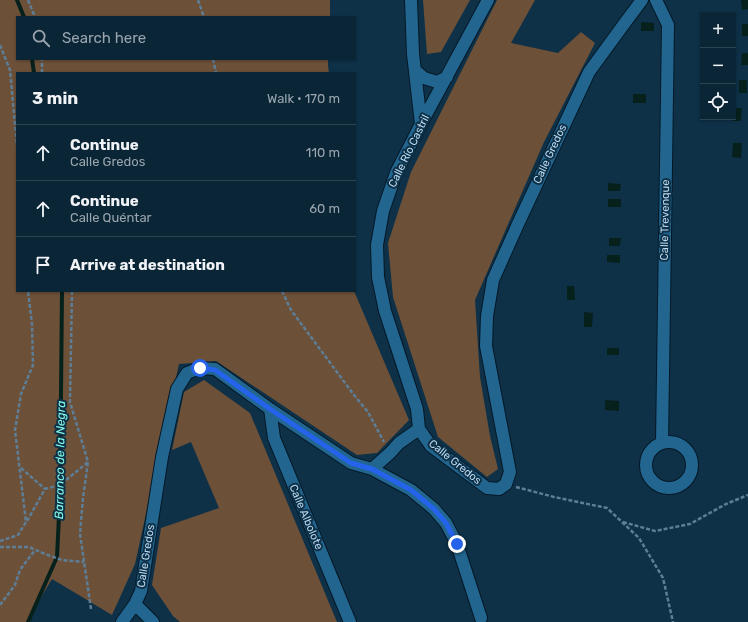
<!DOCTYPE html>
<meta charset="utf-8">
<style>
body{margin:0;font-family:Rubik,sans-serif;background:#132d3e;color:#f1f3f6}
.controls{position:absolute;right:12px;top:12px;display:grid;overflow:hidden;border-radius:0px;box-shadow:0 1px 3px #0004}
.controls button{width:36px;height:36px;display:grid;place-items:center;padding:0;border:0;border-bottom:1px solid #2a4251;background:#0a2536;color:#f1f3f6;font:20px sans-serif}
.stop{position:absolute;width:12px;height:12px;margin:-9px;border:3px solid #2563eb;border-radius:50%;background:#fff}
.stop.end{background:#2563eb;border-color:#fff;box-shadow:0 1px 4px #0008}
.list{margin:0;padding:0;list-style:none}
h2{display:flex;justify-content:space-between;align-items:center;height:52px;margin:0;padding:0 16px;font-size:17px}
h2 small{font-size:13px;font-weight:400;color:#99a5ad}
.list li{display:grid;grid-template-columns:26px 1fr auto;gap:12px;align-items:center;box-sizing:border-box;height:56px;padding:0 16px;border-top:1px solid #2a4251}
.list b{display:block;font-size:15px;white-space:nowrap}
.list p{margin:0;font-size:13px;white-space:nowrap;color:#99a5ad}
.list em{font-size:13px;font-style:normal;color:#99a5ad}
.icon{flex:none;width:22px;height:22px;fill:none;stroke:currentColor;stroke-width:2;stroke-linecap:round;stroke-linejoin:round}
.map{position:relative;flex:none;width:748px;height:622px;overflow:hidden}
.search{position:absolute;background:#0a2536;box-shadow:0 1px 3px #0004;left:16px;top:16px;width:340px;height:44px;display:flex;align-items:center;gap:10px;box-sizing:border-box;padding:0 14px;border-radius:0px;color:#99a5ad;font-size:15px}
.panel{position:absolute;background:#0a2536;box-shadow:0 1px 3px #0004;left:16px;top:72px;width:340px;height:220px;border-radius:0px}
.map>svg:first-child{display:block}
.green{fill:#6c5038}
.water{fill:#06201b}
.lines{fill:none;stroke-linecap:round;stroke-linejoin:round}
.stream{stroke:#06201b;stroke-width:4}
.minor-casing{stroke:#041826;stroke-width:14}
.path{stroke:#5d7e96;stroke-width:2.5;stroke-dasharray:4 2;stroke-linecap:butt}
.minor{stroke:#226690;stroke-width:12}
.route{stroke:#2563eb;stroke-width:5}
.labels{text-anchor:middle;dominant-baseline:central;stroke-width:4;stroke-linejoin:round;paint-order:stroke}
.street-label{font-size:11px;fill:#badaf2;stroke:#0e3148}
.water-label{font-size:12px;font-style:italic;fill:#84fbe6;stroke:#0e3148}
</style>
<div class="map">
<svg width="748" height="622" viewBox="0 0 748 622">
<rect width="100%" height="100%" fill="#0e3148"/>
<path class="green" d="M 0,0 L 330,0 L 330,17 L 17,17 L 17,59 L 328,59 L 328,66 L 329,73 L 17,73 L 17,291 L 354,291 L 409,420 L 377,453 L 357,455 L 216,361 L 179,364 L 135,564 L 112,615 L 52,579 L 26,622 L 0,622 Z
M 423,0 L 470,0 L 441,52 L 427,54 Z
M 497,0 L 535,0 L 511,43 L 558,53 L 581,32 L 595,43 L 544,142 L 475,300 L 480,377 L 490,436 L 498,469 L 487,477 L 438,437 L 393,297 L 388,243 L 411,172 Z
M 204,380 L 250,413 L 337,622 L 180,622 L 173,616 L 152,585 L 161,528 L 219,508 L 191,442 L 172,450 L 184,392 Z"/>
<path class="water" d="M 741,0 L 748,0 L 748,9 L 742,10 Z
M 641,22 L 654,23 L 654,31 L 641,31 Z
M 742,24 L 748,24 L 748,36 L 742,36 Z
M 742,53 L 748,53 L 748,65 L 741,65 Z
M 739,80 L 747,80 L 747,93 L 739,93 Z
M 633,94 L 646,94 L 646,103 L 633,103 Z
M 734,108 L 742,108 L 741,121 L 733,121 Z
M 733,143 L 742,143 L 741,158 L 732,157 Z
M 608,183 L 621,184 L 620,191 L 608,191 Z
M 608,199 L 621,199 L 621,207 L 608,207 Z
M 609,238 L 621,238 L 620,246 L 609,246 Z
M 607,255 L 620,255 L 620,263 L 607,262 Z
M 567,286 L 574,286 L 575,300 L 567,300 Z
M 584,312 L 593,313 L 592,327 L 584,327 Z
M 607,348 L 619,348 L 619,355 L 607,355 Z
M 605,400 L 619,401 L 619,411 L 605,410 Z"/>
<g class="lines">
<path class="stream" d="M 17,0 L 24,17
M 32,59 L 34,73
M 28,622 L 57,557 L 60,495 L 62,291"/>
<g class="minor-casing">
<path id="minor" d="M 411,0 L 413,54 L 421,124
M 488,0 L 421,124 L 396,173 L 383,211 L 377,245 L 378,277 L 385,311 L 417,409 L 419,429 L 431,446 L 487,488 L 499,489 L 506,484 L 510,472 L 486,346 L 487,316 L 493,280 L 518,224 L 589,72 L 624,24 L 642,0
M 656,0 L 668,25 L 662,443
M 416,71 L 424,78 L 437,82 L 447,77
M 270,409 L 274,438 L 350,622
M646 465a23 23 0 1 1 46 0a23 23 0 1 1-46 0Z
M 372,469 L 390,453 L 399,443 L 419,429
M 135,604 L 153,622
M 122,622 L 135,604 L 141,591 L 162,457 L 177,389 L 187,373 L 200,368 L 215,369 L 270,409 L 351,463 L 372,469 L 411,490 L 434,509 L 446,523 L 457,544 L 481,618"/>
</g>
<path class="path" d="M 28,0 L 35,17
M 198,0 L 204,17
M 0,45 L 10,70 L 17,146
M 213,59 L 216,73
M 42,73 L 42,59
M 72,291 L 70,402 L 88,462 L 83,498 L 80,534 L 91,609
M 282,291 L 291,310 L 354,395 L 368,412 L 384,442
M 21,468 L 45,489
M 516,487 L 554,497 L 607,508 L 639,538 L 663,578 L 673,622
M 27,521 L 45,489 L 60,485 L 88,462
M 623,522 L 655,531 L 690,524 L 726,504 L 748,495
M 0,541 L 18,535 L 26,522 L 15,430 L 21,394 L 33,365 L 32,324 L 28,291
M 0,547 L 29,547 L 45,554 L 62,560 L 84,562
M 0,605 L 15,585 L 20,570 L 35,550"/>
<use href="#minor" class="minor"/>
</g>
<g class="lines">
<path class="route" d="M 200,368 L 215,370 L 270,409 L 351,463 L 372,469 L 411,490 L 434,509 L 446,523 L 457,544"/>
</g>
<g class="labels">
<g class="street-label">
<text transform="translate(409 151) rotate(-64)">Calle Río Castril</text>
<text transform="translate(550 154) rotate(-65)">Calle Gredos</text>
<text transform="translate(665 220) rotate(-89)">Calle Trevenque</text>
<text transform="translate(455 462) rotate(39)">Calle Gredos</text>
<text transform="translate(306 517) rotate(67)">Calle Albolote</text>
<text transform="translate(146 556) rotate(-81)">Calle Gredos</text>
</g>
<g class="water-label">
<text transform="translate(60 460) rotate(-89)">Barranco de la Negra</text>
</g>
</g>
</svg>
<div class="controls">
<button>+</button>
<button>−</button>
<button><svg class="icon" aria-label="locate" viewBox="0 0 24 24"><circle cx="12" cy="12" r="6"/><path d="M12 2v4M12 18v4M2 12h4M18 12h4"/></svg></button>
</div>
<div class="stop" style="left:200px;top:368px"></div>
<div class="stop end" style="left:457px;top:544px"></div>
<div class="search"><svg class="icon" aria-label="search" viewBox="0 0 24 24"><circle cx="10" cy="10" r="6"/><path d="M15 15l6 6"/></svg>Search here</div>
<section class="panel">
<h2>3 min<small>Walk · 170 m</small></h2>
<ul class="list">
<li><svg class="icon" aria-label="ahead" viewBox="0 0 24 24"><path d="M12 20V5M6 11l6-6 6 6"/></svg><div><b>Continue</b><p>Calle Gredos</p></div><em>110 m</em></li>
<li><svg class="icon" aria-label="ahead" viewBox="0 0 24 24"><path d="M12 20V5M6 11l6-6 6 6"/></svg><div><b>Continue</b><p>Calle Quéntar</p></div><em>60 m</em></li>
<li><svg class="icon" aria-label="arrive" viewBox="0 0 24 24"><path d="M6 21V4h12l-3 4 3 4H6"/></svg><div><b>Arrive at destination</b></div></li>
</ul>
</section>
</div>
